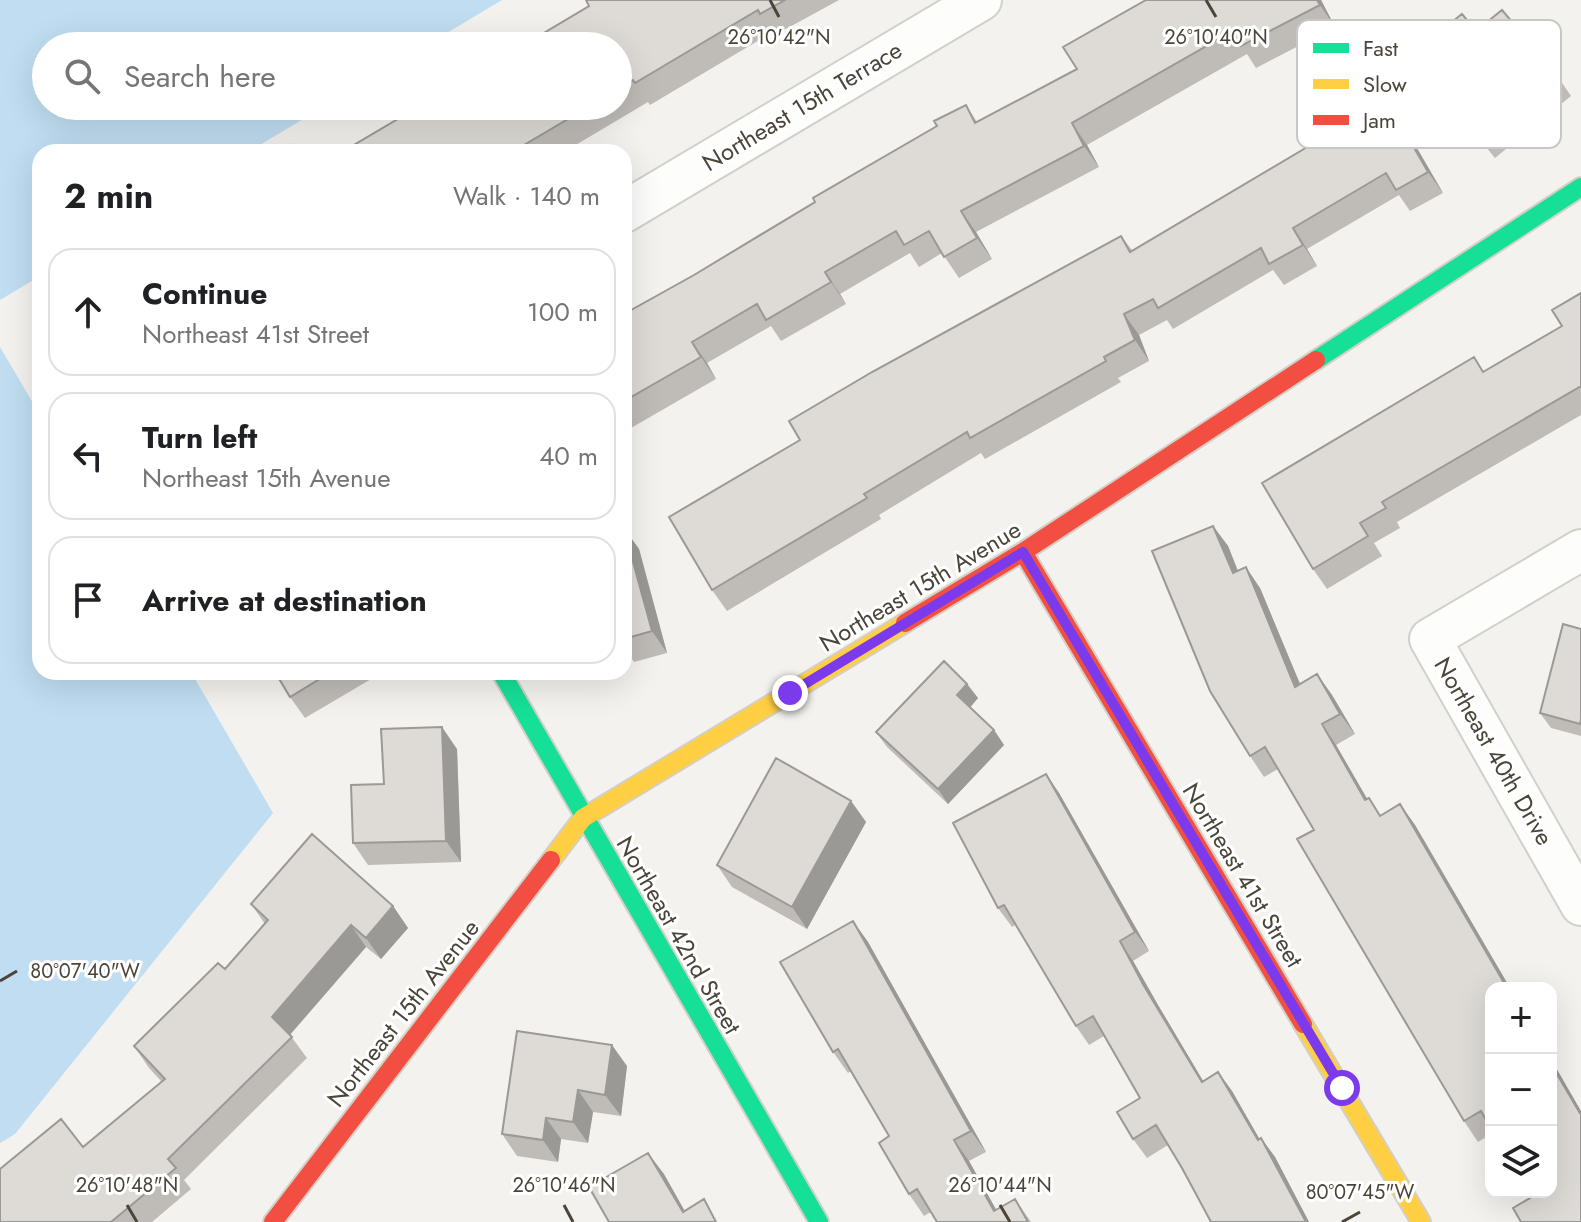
<!DOCTYPE html>
<meta charset="utf-8">
<style>
body{margin:0;font-family:Jost,sans-serif;background:#f2f2f2;color:#202124}
.controls{position:absolute;right:24px;bottom:24px;display:grid;overflow:hidden;border-radius:16px;box-shadow:0 8px 32px #0002}
.controls button{width:72px;height:72px;display:grid;place-items:center;padding:0;border:0;border-bottom:2px solid #e0e0e0;background:#fff;color:#202124;font:40px sans-serif}
.stop{position:absolute;width:24px;height:24px;margin:-18px;border:6px solid #7c3aed;border-radius:50%;background:#fff}
.stop.end{background:#7c3aed;border-color:#fff;box-shadow:0 2px 8px #0008}
.list{margin:0;padding:0;list-style:none}
h2{display:flex;justify-content:space-between;align-items:center;height:104px;margin:0;padding:0 32px;font-size:34px}
h2 small{font-size:26px;font-weight:400;color:#757577}
.list li{display:grid;grid-template-columns:52px 1fr auto;gap:24px;align-items:center;box-sizing:border-box;height:128px;margin:0 16px 16px;padding:0 16px;border:2px solid #e0e0e0;border-radius:24px}
.list b{display:block;font-size:30px;white-space:nowrap}
.list p{margin:0;font-size:26px;white-space:nowrap;color:#757577}
.list em{font-size:26px;font-style:normal;color:#757577}
.icon{flex:none;width:44px;height:44px;fill:none;stroke:currentColor;stroke-width:2;stroke-linecap:round;stroke-linejoin:round}
.map{position:relative;flex:none;width:1581px;height:1222px;overflow:hidden}
.search{position:absolute;background:#fff;box-shadow:0 8px 32px #0002;left:32px;top:32px;width:600px;height:88px;display:flex;align-items:center;gap:20px;box-sizing:border-box;padding:0 28px;border-radius:44px;color:#757577;font-size:30px}
.panel{position:absolute;background:#fff;box-shadow:0 8px 32px #0002;left:32px;top:144px;width:600px;height:536px;border-radius:24px}
.map>svg:first-child{display:block}
.water{fill:#c0ddf1}
.lines{fill:none;stroke-linecap:round;stroke-linejoin:round}
.street-casing{stroke:#d2d0cb;stroke-width:44}
.fast-casing{stroke:#d3cfc5;stroke-width:22}
.slow-casing{stroke:#d3cfc5;stroke-width:22}
.jam-casing{stroke:#d3cfc5;stroke-width:22}
.street{stroke:#fdfdfc;stroke-width:40}
.fast{stroke:#16e098;stroke-width:18}
.slow{stroke:#ffcf43;stroke-width:18}
.jam{stroke:#f24e42;stroke-width:18}
.wall{fill:#bfbcb8}
.shaded-wall{fill:#9b9996}
.building{fill:#dedbd6;stroke:#9b9996;stroke-width:2}
.route{stroke:#7c3aed;stroke-width:10}
.ticks{fill:none;stroke:#4b4439;stroke-width:3}
.labels{text-anchor:middle;dominant-baseline:central;stroke-width:6;stroke-linejoin:round;paint-order:stroke}
.street-label{font-size:24px;fill:#4b4439;stroke:#fff}
.key{fill:#fff;stroke:#c9c7c4;stroke-width:2}
.key-label{font-size:22px;fill:#4b4439}
.ticks-label{font-size:20px;text-anchor:middle;fill:#4b4439;stroke:#fff;stroke-width:6;stroke-linejoin:round;paint-order:stroke}
</style>
<div class="map">
<svg width="1581" height="1222" viewBox="0 0 1581 1222">
<rect width="100%" height="100%" fill="#f4f2ee"/>
<path class="water" d="M 0,0 L 502,0 L 425,46 L 46,46 L 46,106 L 325,106 L 248,152 L 40,152 L 40,276 L 0,300 Z
M 0,347 L 40,415 L 40,672 L 191,672 L 273,813 L 15,1134 L 0,1143 Z"/>
<g class="lines">
<g class="street-casing">
<path id="street" d="M 624,212 L 981,0
M 1581,550 L 1430,639 L 1581,905"/>
</g>
<g class="fast-casing">
<path id="fast" d="M 1316,360 L 1581,187
M 501,672 L 819,1222"/>
</g>
<g class="slow-casing">
<path id="slow" d="M 551,860 L 583,818 L 905,623
M 1303,1024 L 1421,1222"/>
</g>
<g class="jam-casing">
<path id="jam" d="M 1023,552 L 1303,1024
M 905,623 L 1023,552 L 1316,360
M 273,1222 L 551,860"/>
</g>
<use href="#street" class="street"/>
<use href="#fast" class="fast"/>
<use href="#slow" class="slow"/>
<use href="#jam" class="jam"/>
</g>
<path class="wall" d="M 586,0 L 839,0 L 775,35 L 773,32 L 650,105 L 648,102 L 564,152 L 342,152 L 420,106 L 618,106 L 618,46 Z
M 1321,0 L 1335,27 L 1256,68 L 1247,54 L 1087,145 L 1099,167 L 976,232 L 992,259 L 959,278 L 942,253 L 919,267 L 910,253 L 840,294 L 846,304 L 781,341 L 771,326 L 707,363 L 716,379 L 624,432 L 624,314 L 625,315 L 694,275 L 815,202 L 937,126 L 966,105 L 977,122 Z
M 1476,31 L 1556,74 L 1571,96 L 1495,158 L 1428,76 L 1412,54 Z
M 1375,80 L 1389,100 L 1443,193 L 1410,211 L 1399,195 L 1307,249 L 1317,266 L 1284,285 L 1273,270 L 1173,329 L 1167,320 L 1139,335 L 1149,361 L 1118,378 L 1121,382 L 985,459 L 981,453 L 879,515 L 881,519 L 727,611 L 712,590 L 800,440 L 1121,236 L 1132,250 L 1314,143 L 1324,115 Z
M 1581,293 L 1581,415 L 1397,522 L 1400,528 L 1374,543 L 1382,556 L 1327,589 L 1313,569 L 1484,371 L 1562,326 Z
M 1213,526 L 1228,546 L 1238,571 L 1260,588 L 1300,684 L 1317,674 L 1332,695 L 1355,734 L 1336,745 L 1367,799 L 1369,798 L 1381,816 L 1400,804 L 1415,825 L 1510,988 L 1491,988 L 1491,1134 L 1478,1142 L 1464,1121 L 1314,830 L 1278,769 L 1264,777 L 1250,756 Z
M 624,529 L 639,549 L 667,653 L 634,662 L 624,648 Z
M 1581,629 L 1581,736 L 1551,728 L 1540,713 Z
M 275,672 L 383,672 L 305,718 L 290,697 Z
M 967,684 L 978,698 L 970,707 L 994,730 L 1004,745 L 948,804 L 887,747 L 876,732 Z
M 457,749 L 461,862 L 368,865 L 353,843 L 384,784 Z
M 1046,774 L 1059,793 L 1149,951 L 1133,961 L 1158,1005 L 1203,1081 L 1218,1072 L 1232,1091 L 1259,1139 L 1261,1138 L 1275,1157 L 1309,1222 L 1211,1222 L 1168,1145 L 1147,1158 L 1133,1139 L 1140,1098 L 1104,1036 L 1089,1045 L 1076,1026 L 1015,925 L 1012,927 L 998,908 Z
M 851,801 L 866,822 L 807,929 L 732,887 L 717,865 Z
M 251,904 L 393,906 L 408,928 L 381,959 L 366,947 L 290,1035 L 307,1058 L 184,1180 L 191,1189 L 152,1222 L 0,1222 L 83,1147 L 162,1082 L 149,1068 L 134,1046 L 225,969 L 265,924 Z
M 853,921 L 868,942 L 986,1152 L 969,1161 L 996,1210 L 1015,1199 L 1031,1222 L 937,1222 L 931,1212 L 924,1216 L 909,1194 L 889,1136 L 851,1071 L 848,1073 L 833,1052 Z
M 517,1031 L 627,1066 L 621,1116 L 593,1112 L 588,1143 L 561,1139 L 558,1162 L 517,1156 L 502,1134 Z"/>
<path class="shaded-wall" d="M 1317,0 L 1321,0 L 1335,27 L 1320,5 Z
M 1375,80 L 1389,100 L 1443,193 L 1428,172 Z
M 1072,123 L 1087,145 L 1099,167 L 1084,146 Z
M 961,211 L 976,232 L 992,259 L 977,238 Z
M 1293,228 L 1307,249 L 1317,266 L 1303,245 Z
M 825,272 L 840,294 L 846,304 L 831,282 Z
M 1124,314 L 1139,335 L 1149,361 L 1135,340 Z
M 692,342 L 707,363 L 716,379 L 701,357 Z
M 1213,526 L 1228,546 L 1247,594 L 1233,573 Z
M 624,528 L 639,549 L 667,653 L 652,631 Z
M 1246,567 L 1260,588 L 1310,708 L 1295,687 Z
M 1317,674 L 1332,695 L 1355,734 L 1340,714 Z
M 967,684 L 978,698 L 968,710 L 957,695 Z
M 1322,724 L 1336,745 L 1380,821 L 1365,800 Z
M 442,727 L 457,749 L 461,862 L 446,841 Z
M 994,730 L 1004,745 L 948,804 L 938,789 Z
M 1046,774 L 1059,793 L 1149,951 L 1135,932 Z
M 851,801 L 866,822 L 807,929 L 792,907 Z
M 1400,804 L 1415,825 L 1510,988 L 1507,988 Z
M 393,906 L 408,928 L 381,959 L 366,938 Z
M 853,921 L 868,942 L 986,1152 L 971,1131 Z
M 351,925 L 366,947 L 287,1038 L 272,1017 Z
M 1120,941 L 1133,961 L 1158,1005 L 1215,1101 L 1202,1082 L 1144,986 Z
M 612,1045 L 627,1066 L 621,1116 L 605,1095 Z
M 1551,1059 L 1581,1111 L 1581,1115 L 1551,1064 Z
M 1218,1072 L 1232,1091 L 1271,1159 L 1258,1140 Z
M 578,1090 L 593,1112 L 588,1143 L 573,1122 Z
M 546,1118 L 561,1139 L 558,1162 L 543,1140 Z
M 1261,1138 L 1275,1157 L 1309,1222 L 1306,1222 Z
M 954,1140 L 969,1161 L 1003,1222 L 994,1211 Z
M 648,1153 L 664,1174 L 691,1222 L 683,1212 Z"/>
<path class="building" d="M 586,0 L 785,0 L 760,14 L 758,10 L 635,83 L 633,80 L 618,89 L 618,46 L 522,46 L 589,6 Z
M 1146,0 L 1317,0 L 1320,5 L 1241,46 L 1233,31 L 1072,123 L 1084,146 L 961,211 L 977,238 L 944,257 L 929,231 L 904,245 L 896,231 L 825,272 L 831,282 L 766,320 L 757,304 L 692,342 L 701,357 L 624,401 L 624,314 L 694,275 L 815,202 L 813,198 L 937,126 L 934,121 L 966,105 L 975,123 L 1077,69 L 1063,47 Z
M 1502,10 L 1556,74 L 1480,136 L 1412,54 L 1462,14 L 1476,31 Z
M 1375,80 L 1428,172 L 1396,190 L 1386,173 L 1293,228 L 1303,245 L 1269,264 L 1261,248 L 1158,308 L 1153,299 L 1124,314 L 1135,340 L 1104,357 L 1106,361 L 970,438 L 967,432 L 864,494 L 867,498 L 712,590 L 669,517 L 800,440 L 789,421 L 872,372 L 1121,236 L 1130,252 L 1314,143 L 1304,127 L 1324,115 L 1322,111 Z
M 420,106 L 590,106 L 512,152 L 342,152 Z
M 293,145 L 297,152 L 282,152 Z
M 1581,293 L 1581,386 L 1382,502 L 1386,508 L 1360,523 L 1368,536 L 1313,569 L 1262,483 L 1474,357 L 1483,372 L 1562,326 L 1552,310 Z
M 1213,526 L 1233,573 L 1246,567 L 1295,687 L 1317,674 L 1340,714 L 1322,724 L 1365,800 L 1369,798 L 1380,816 L 1400,804 L 1507,988 L 1491,988 L 1491,1129 L 1481,1111 L 1464,1121 L 1297,839 L 1314,830 L 1265,747 L 1250,756 L 1210,691 L 1152,551 Z
M 624,529 L 652,631 L 624,639 Z
M 1563,624 L 1581,629 L 1581,719 L 1580,724 L 1540,713 Z
M 944,661 L 967,684 L 957,695 L 994,730 L 938,789 L 876,732 Z
M 275,672 L 331,672 L 290,697 Z
M 442,727 L 446,841 L 353,843 L 351,785 L 384,784 L 381,729 Z
M 776,758 L 851,801 L 792,907 L 717,865 Z
M 1046,774 L 1135,932 L 1120,941 L 1144,986 L 1202,1082 L 1218,1072 L 1258,1140 L 1261,1138 L 1306,1222 L 1211,1222 L 1182,1168 L 1156,1125 L 1133,1139 L 1117,1112 L 1140,1098 L 1093,1016 L 1076,1026 L 1004,905 L 998,908 L 953,823 Z
M 312,834 L 393,906 L 366,938 L 351,925 L 272,1017 L 292,1037 L 168,1159 L 176,1168 L 111,1222 L 0,1222 L 0,1169 L 61,1119 L 83,1147 L 165,1079 L 134,1046 L 218,963 L 225,969 L 268,920 L 251,904 Z
M 853,921 L 971,1131 L 954,1140 L 994,1211 L 1015,1199 L 1028,1222 L 937,1222 L 917,1189 L 909,1194 L 879,1143 L 889,1136 L 838,1049 L 833,1052 L 780,962 Z
M 517,1031 L 612,1045 L 605,1095 L 578,1090 L 573,1122 L 546,1118 L 543,1140 L 502,1134 Z
M 1551,1064 L 1581,1115 L 1581,1222 L 1521,1222 L 1513,1208 L 1530,1198 L 1527,1192 L 1551,1192 Z
M 648,1153 L 683,1212 L 704,1199 L 716,1222 L 609,1222 L 589,1187 Z"/>
<g class="lines">
<path class="route" d="M 790,693 L 1023,552 L 1342,1088"/>
</g>
<path class="ticks" d="M 770,0 L 779,17M 1206,0 L 1216,17M 0,981 L 17,971M 127,1205 L 137,1222M 564,1205 L 573,1222M 1000,1205 L 1010,1222M 1342,1222 L 1360,1212"/>
<g class="labels">
<g class="street-label">
<text transform="translate(802 106) rotate(-31)">Northeast 15th Terrace</text>
<text transform="translate(920 586) rotate(-31)">Northeast 15th Avenue</text>
<text transform="translate(1494 751) rotate(60)">Northeast 40th Drive</text>
<text transform="translate(1243 875) rotate(59)">Northeast 41st Street</text>
<text transform="translate(679 935) rotate(60)">Northeast 42nd Street</text>
<text transform="translate(403 1013) rotate(-52)">Northeast 15th Avenue</text>
</g>
</g>
<rect x="1297" y="20" width="264" height="128" rx="12" class="key"/>
<rect x="1313" y="43" width="36" height="10" fill="#16e098"/>
<rect x="1313" y="79" width="36" height="10" fill="#ffcf43"/>
<rect x="1313" y="115" width="36" height="10" fill="#f24e42"/>
<g class="key-label">
<text x="1363" y="56">Fast</text>
<text x="1363" y="92">Slow</text>
<text x="1363" y="128">Jam</text>
</g>
<g class="ticks-label">
<text x="779" y="44">26°10'42"N</text>
<text x="1216" y="44">26°10'40"N</text>
<text x="85" y="978">80°07'40"W</text>
<text x="127" y="1192">26°10'48"N</text>
<text x="564" y="1192">26°10'46"N</text>
<text x="1000" y="1192">26°10'44"N</text>
<text x="1360" y="1199">80°07'45"W</text>
</g>
</svg>
<div class="controls">
<button>+</button>
<button>−</button>
<button><svg class="icon" aria-label="layers" viewBox="0 0 24 24"><path d="M12 4l9 5-9 5-9-5zM3 14l9 5 9-5"/></svg></button>
</div>
<div class="stop" style="left:1342px;top:1088px"></div>
<div class="stop end" style="left:790px;top:693px"></div>
<div class="search"><svg class="icon" aria-label="search" viewBox="0 0 24 24"><circle cx="10" cy="10" r="6"/><path d="M15 15l6 6"/></svg>Search here</div>
<section class="panel">
<h2>2 min<small>Walk · 140 m</small></h2>
<ul class="list">
<li><svg class="icon" aria-label="ahead" viewBox="0 0 24 24"><path d="M12 20V5M6 11l6-6 6 6"/></svg><div><b>Continue</b><p>Northeast 41st Street</p></div><em>100 m</em></li>
<li><svg class="icon" aria-label="left" viewBox="0 0 24 24"><path d="M17 20v-9H6M10 6l-5 5 5 5"/></svg><div><b>Turn left</b><p>Northeast 15th Avenue</p></div><em>40 m</em></li>
<li><svg class="icon" aria-label="arrive" viewBox="0 0 24 24"><path d="M6 21V4h12l-3 4 3 4H6"/></svg><div><b>Arrive at destination</b></div></li>
</ul>
</section>
</div>
